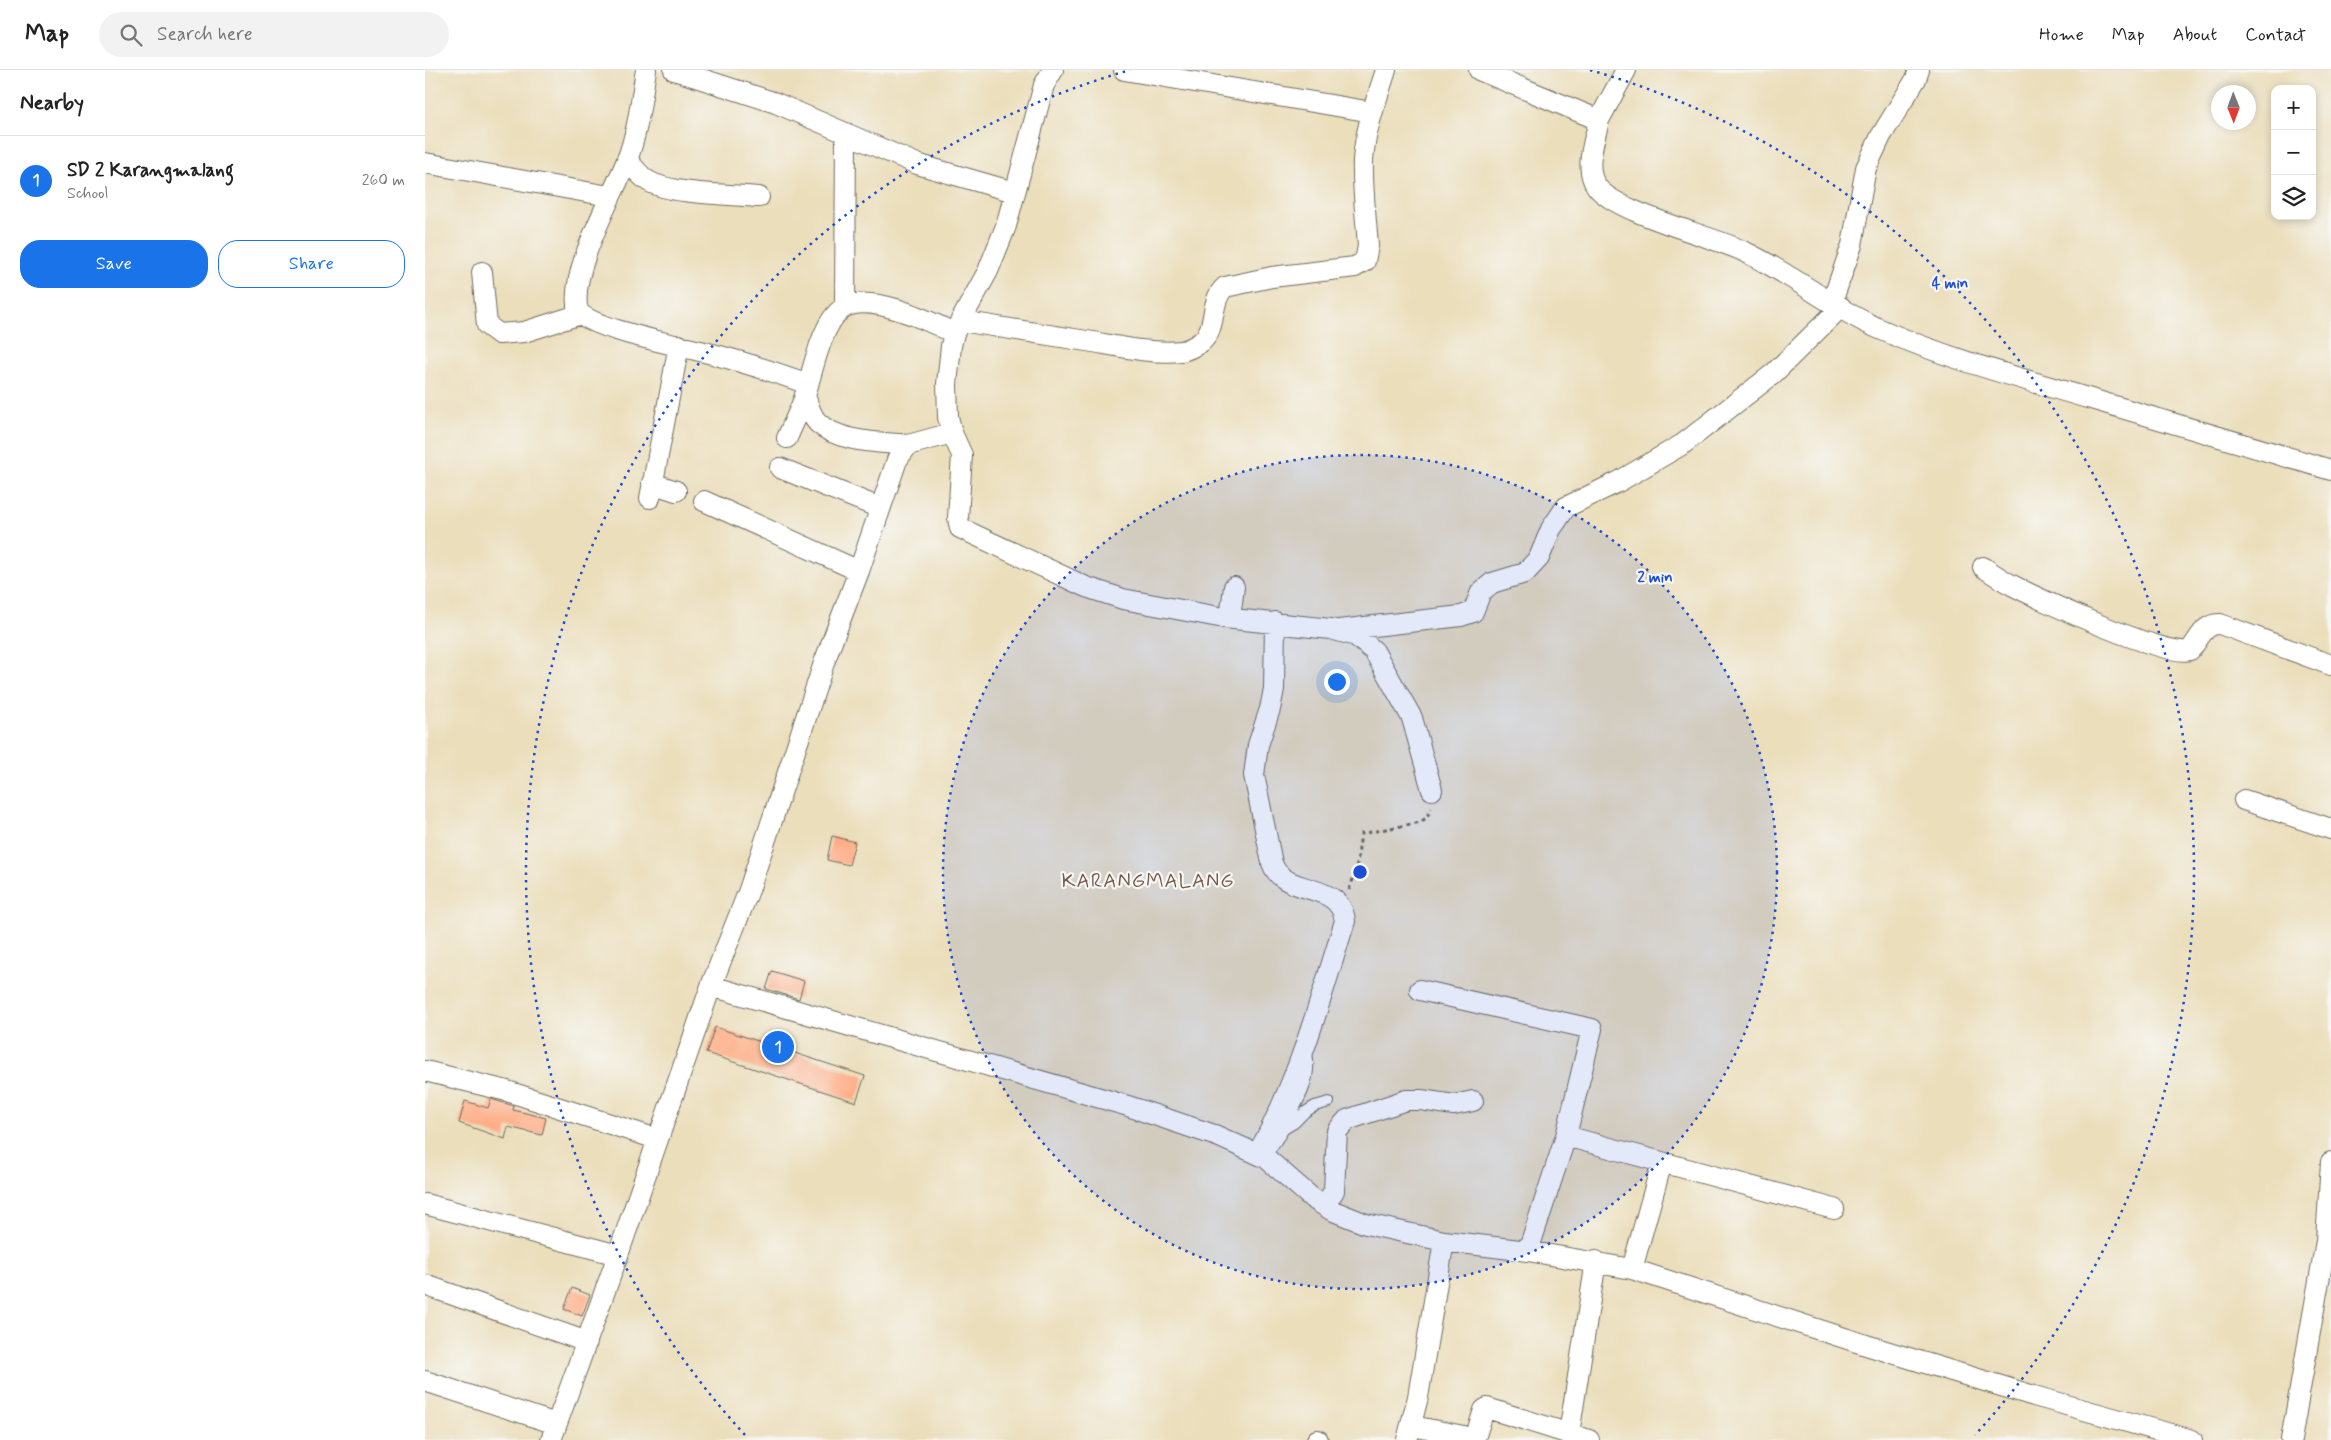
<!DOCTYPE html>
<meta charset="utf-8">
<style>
body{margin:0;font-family:Mynerve,sans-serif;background:#f2f2f2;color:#222}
.controls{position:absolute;right:15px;top:15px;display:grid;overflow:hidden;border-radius:10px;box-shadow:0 2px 8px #0003}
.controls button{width:45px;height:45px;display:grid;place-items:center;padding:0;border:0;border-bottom:1px solid #e0e0e0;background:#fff;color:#222;font:25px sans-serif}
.compass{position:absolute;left:1786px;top:15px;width:45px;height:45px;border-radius:50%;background:#fff;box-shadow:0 2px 8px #0003;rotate:179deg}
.you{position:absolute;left:911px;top:611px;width:18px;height:18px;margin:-12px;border:4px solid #fff;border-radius:50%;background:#1a73e8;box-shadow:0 0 0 8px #1a73e833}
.badge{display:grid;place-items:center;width:32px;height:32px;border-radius:50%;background:#1a73e8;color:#fff;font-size:16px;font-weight:700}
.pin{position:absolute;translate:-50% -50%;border:2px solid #fff;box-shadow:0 1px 5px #0006}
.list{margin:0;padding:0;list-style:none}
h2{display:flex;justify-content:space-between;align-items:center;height:65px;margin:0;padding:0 20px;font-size:21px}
h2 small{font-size:16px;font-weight:400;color:#767676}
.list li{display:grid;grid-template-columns:32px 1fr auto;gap:15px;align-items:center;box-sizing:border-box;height:90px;padding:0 20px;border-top:1px solid #e0e0e0}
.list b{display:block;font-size:19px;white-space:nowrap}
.list p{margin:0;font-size:16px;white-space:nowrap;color:#767676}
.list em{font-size:16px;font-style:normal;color:#767676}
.actions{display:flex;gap:10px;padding:15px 20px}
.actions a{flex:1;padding:11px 0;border:1px solid #1a73e8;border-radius:20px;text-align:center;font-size:18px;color:#1a73e8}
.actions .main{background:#1a73e8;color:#fff}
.icon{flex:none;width:28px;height:28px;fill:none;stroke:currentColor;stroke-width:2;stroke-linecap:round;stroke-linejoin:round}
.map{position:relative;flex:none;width:1906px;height:1370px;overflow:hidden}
header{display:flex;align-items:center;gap:30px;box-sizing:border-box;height:70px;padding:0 25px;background:#fff;border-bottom:1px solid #e0e0e0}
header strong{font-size:24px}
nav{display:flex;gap:28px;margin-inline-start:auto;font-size:18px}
.search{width:350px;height:45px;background:#f2f2f2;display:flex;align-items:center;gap:12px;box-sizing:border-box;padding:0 18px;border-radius:28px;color:#767676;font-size:19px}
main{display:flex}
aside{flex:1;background:#fff}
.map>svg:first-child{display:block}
.building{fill:#fead86}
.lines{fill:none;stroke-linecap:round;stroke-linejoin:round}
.lane-casing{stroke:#6e6a5d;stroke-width:12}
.street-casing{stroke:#6e6a5d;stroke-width:22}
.path{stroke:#6e6a5d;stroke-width:3;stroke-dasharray:4 4;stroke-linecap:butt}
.lane{stroke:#fff;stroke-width:10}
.street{stroke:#fff;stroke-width:20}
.ring{fill:none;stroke:#1d4ed8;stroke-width:2.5;stroke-dasharray:2.5 5}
.labels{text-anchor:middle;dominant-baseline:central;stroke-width:4.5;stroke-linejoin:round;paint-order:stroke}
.quarter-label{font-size:20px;letter-spacing:1px;fill:#75584b;stroke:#f6f6f2}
.centre{fill:#1d4ed8;stroke:#f6f6f2;stroke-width:2.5}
.ring-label{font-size:15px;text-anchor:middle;font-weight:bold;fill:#1d4ed8;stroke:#f6f6f2;stroke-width:4.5;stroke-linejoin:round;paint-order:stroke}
</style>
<header>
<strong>Map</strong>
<div class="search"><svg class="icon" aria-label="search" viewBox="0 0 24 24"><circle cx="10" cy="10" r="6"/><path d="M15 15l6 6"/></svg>Search here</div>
<nav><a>Home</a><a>Map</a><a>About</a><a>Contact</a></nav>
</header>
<main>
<aside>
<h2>Nearby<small></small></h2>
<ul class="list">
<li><span class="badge">1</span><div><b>SD 2 Karangmalang</b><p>School</p></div><em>260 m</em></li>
</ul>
<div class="actions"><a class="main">Save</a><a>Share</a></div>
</aside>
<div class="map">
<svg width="1906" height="1370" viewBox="0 0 1906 1370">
<rect width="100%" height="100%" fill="#f6f6f2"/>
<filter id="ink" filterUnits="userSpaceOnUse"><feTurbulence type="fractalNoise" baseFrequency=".02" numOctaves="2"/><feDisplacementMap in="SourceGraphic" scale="10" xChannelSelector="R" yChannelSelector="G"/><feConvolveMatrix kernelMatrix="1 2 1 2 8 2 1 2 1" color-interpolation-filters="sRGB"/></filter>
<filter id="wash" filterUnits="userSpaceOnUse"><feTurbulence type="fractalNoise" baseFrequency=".0096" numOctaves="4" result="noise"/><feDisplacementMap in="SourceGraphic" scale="20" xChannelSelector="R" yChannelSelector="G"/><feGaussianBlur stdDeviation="1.12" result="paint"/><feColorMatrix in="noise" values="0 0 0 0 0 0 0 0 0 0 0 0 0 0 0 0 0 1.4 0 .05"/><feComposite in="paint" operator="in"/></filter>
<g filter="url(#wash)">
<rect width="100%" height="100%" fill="#ebdebb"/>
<g id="blocks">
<path class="building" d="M 407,766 L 430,772 L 424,795 L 402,790 Z
M 347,901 L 379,911 L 374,929 L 341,919 Z
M 290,957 L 440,1006 L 431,1032 L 281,983 Z
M 66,1029 L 89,1036 L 88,1040 L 121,1048 L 117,1065 L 83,1057 L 80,1069 L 34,1053 L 40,1031 L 63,1038 Z
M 147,1218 L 165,1225 L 157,1246 L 139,1239 Z"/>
</g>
</g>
<g filter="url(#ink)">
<use href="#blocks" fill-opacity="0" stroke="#6e6a5d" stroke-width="1"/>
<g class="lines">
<g class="lane-casing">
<path id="lane" d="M 859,1058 C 871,1035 888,1011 882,983
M 845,1080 L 859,1059 L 869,1053 L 880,1042 L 890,1036 L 904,1032"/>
</g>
<g class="street-casing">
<path id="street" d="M 221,0 C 216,30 213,61 202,90 C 188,126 143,202 153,241 C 167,260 263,277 291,285 C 322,293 352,303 383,314
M 249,0 L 351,33 L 492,94 L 589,122
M 628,0 L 619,15 L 581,156 L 563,201 L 529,263 L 526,276 L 522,314 L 523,347 L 527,363 L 537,385 L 533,448 L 535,458 L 661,517 L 698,529 L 799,548 L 906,559 L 931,566 L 949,581 L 987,648 L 1007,720
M 699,0 L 947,42
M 1054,0 L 1174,50 C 1170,70 1158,98 1172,117 C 1192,143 1284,165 1318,181 C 1366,203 1408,239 1457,260 C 1524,289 1595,308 1666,329 C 1746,352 1826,376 1906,400
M 1174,50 L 1201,0
M 202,89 C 208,97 215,106 223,111 C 247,125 306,124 334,127
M 0,93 L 184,126
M 57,202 L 62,255 L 74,264 L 99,262 L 156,244
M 1407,232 L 1427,175 L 1441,98 L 1456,66 L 1491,9 L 1494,0
M 420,237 L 421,63
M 536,251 C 580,258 624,265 668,272 C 696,277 727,284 756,281 C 763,280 770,276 776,272 C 793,258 784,231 800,217 L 847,207 L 930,197 L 940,191 L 943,176 C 941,147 937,119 938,90 C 940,59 952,29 961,0
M 380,325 C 383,335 386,346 393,353 C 415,373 456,372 483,375
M 362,368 C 368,354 375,340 380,326 C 387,303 397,252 417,239 C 443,221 504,251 529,263
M 355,398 L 455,438
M 227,413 L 251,421
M 225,428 L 254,275
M 279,431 L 434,501
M 1558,497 C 1567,503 1577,510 1587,515 C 1613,529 1743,589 1765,580 C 1774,570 1779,553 1795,554 L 1906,595
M 805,548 L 809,517
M 914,560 L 1036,546 L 1048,542 L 1056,522 L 1067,513 L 1100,503 L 1114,488 L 1126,459 L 1141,437 L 1193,412 L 1258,374 L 1348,304 L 1416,237
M 1819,730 L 1906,759
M 286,916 L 703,1036 L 792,1066 L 841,1088 L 887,1128 L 906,1140 L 941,1154 L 1019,1171 L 1103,1181 L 1207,1199 L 1441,1275 L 1609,1326 L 1767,1370
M 995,920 L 1167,959 L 1141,1066 L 1103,1181
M 0,1001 L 82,1021 L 232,1069
M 1141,1066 L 1409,1139
M 833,1083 C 874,1010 895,930 920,851 C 915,809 859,828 847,793 L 829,705 L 833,675 L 845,639 L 849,619 L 850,552
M 893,1132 L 903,1130 L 909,1121 L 912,1061 L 922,1050 L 981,1030 L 996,1030 L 1029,1035 L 1048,1031
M 0,1134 L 193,1185
M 1207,1199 L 1237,1092
M 0,1215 L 162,1272
M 0,1311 L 131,1354
M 987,1356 L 1044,1367 L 1051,1365 L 1059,1340 L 1062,1338 L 1164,1370
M 1144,1364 L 1171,1191
M 126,1370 L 193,1185 L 286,916 L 324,820 L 400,590 L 434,501 L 472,390 L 483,375 L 527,363
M 892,1370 L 893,1370
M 982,1370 L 993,1327 L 1019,1171
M 1866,1370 L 1901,1171 L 1906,1092"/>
</g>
<path class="path" d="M 924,820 L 931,801 L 936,764 L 996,752 L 1002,747 L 1006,738"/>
<use href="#lane" class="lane"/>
<use href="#street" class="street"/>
</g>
</g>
<circle cx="935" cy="802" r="417" fill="#1d4ed8" fill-opacity=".12"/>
<g class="ring">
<circle cx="935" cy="802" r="417"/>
<path d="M320 1365A834 834 0 0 1 705 0M1165 0A834 834 0 0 1 1550 1365"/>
</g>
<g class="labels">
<g class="quarter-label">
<text x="723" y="811">KARANGMALANG</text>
</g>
</g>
<circle cx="935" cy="802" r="8" class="centre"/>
<g class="ring-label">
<text x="1525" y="218">4 min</text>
<text x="1230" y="512">2 min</text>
</g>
</svg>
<div class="controls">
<button>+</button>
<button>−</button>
<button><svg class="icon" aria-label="layers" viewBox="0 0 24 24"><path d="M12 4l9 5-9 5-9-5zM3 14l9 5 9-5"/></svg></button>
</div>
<svg class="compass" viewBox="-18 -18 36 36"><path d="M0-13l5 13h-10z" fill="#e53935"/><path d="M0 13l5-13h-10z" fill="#767676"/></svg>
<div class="you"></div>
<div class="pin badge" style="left:353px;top:977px">1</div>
</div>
</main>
